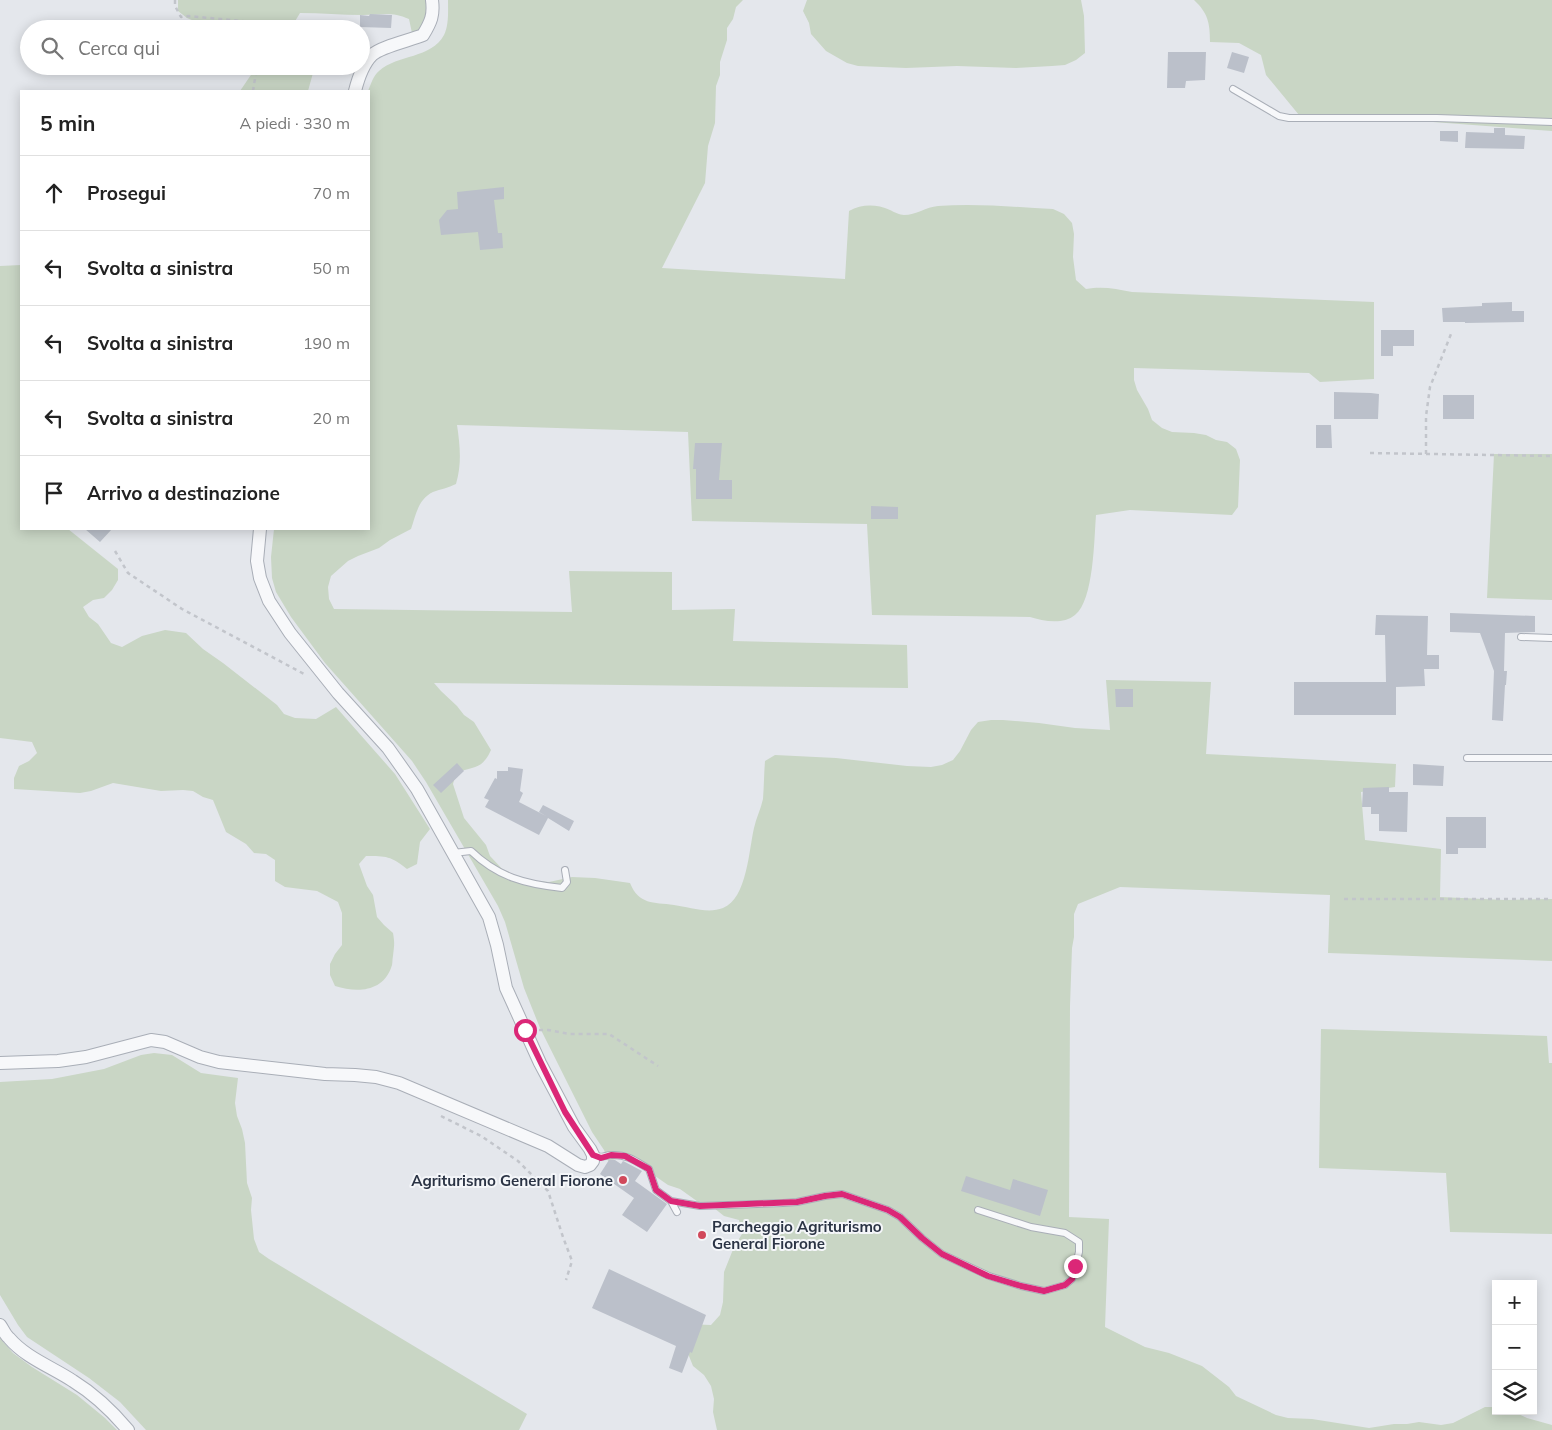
<!DOCTYPE html>
<html lang="it">
<meta charset="utf-8">
<style>
body{margin:0;font-family:Mulish,sans-serif;background:#f6f6f6;color:#222}
.controls{position:absolute;right:15px;bottom:15px;display:grid;overflow:hidden;border-radius:0px;box-shadow:0 2px 12px #0003}
.controls button{width:45px;height:45px;display:grid;place-items:center;padding:0;border:0;border-bottom:1px solid #e0e0e0;background:#fff;color:#222;font:25px sans-serif}
.stop{position:absolute;width:15px;height:15px;margin:-11px;border:4px solid #db2777;border-radius:50%;background:#fff}
.stop.end{background:#db2777;border-color:#fff;box-shadow:0 1px 5px #0008}
.list{margin:0;padding:0;list-style:none}
h2{display:flex;justify-content:space-between;align-items:center;height:65px;margin:0;padding:0 20px;font-size:21px}
h2 small{font-size:16px;font-weight:400;color:#767676}
.list li{display:grid;grid-template-columns:32px 1fr auto;gap:15px;align-items:center;box-sizing:border-box;height:75px;padding:0 20px;border-top:1px solid #e0e0e0}
.list b{display:block;font-size:19px;white-space:nowrap}
.list em{font-size:16px;font-style:normal;color:#767676}
.icon{flex:none;width:28px;height:28px;fill:none;stroke:currentColor;stroke-width:2;stroke-linecap:round;stroke-linejoin:round}
.map{position:relative;flex:none;width:1552px;height:1430px;overflow:hidden}
.search{position:absolute;background:#fff;box-shadow:0 2px 12px #0003;left:20px;top:20px;width:350px;height:55px;display:flex;align-items:center;gap:12px;box-sizing:border-box;padding:0 18px;border-radius:28px;color:#767676;font-size:19px}
.panel{position:absolute;background:#fff;box-shadow:0 2px 12px #0003;left:20px;top:90px;width:350px;height:440px;border-radius:0px}
.map>svg:first-child{display:block}
.green{fill:#c9d6c5}
.building{fill:#bbc0ca}
.lines{fill:none;stroke-linecap:round;stroke-linejoin:round}
.lane-casing{stroke:#a9aeb7;stroke-width:8}
.street-casing{stroke:#a9aeb7;stroke-width:14}
.path{stroke:#c2c5cb;stroke-width:2.5;stroke-dasharray:4 4;stroke-linecap:butt}
.lane{stroke:#f7f8fa;stroke-width:6}
.street{stroke:#f7f8fa;stroke-width:12}
.route{stroke:#db2777;stroke-width:6}
.poi-dot{fill:#d1495b;stroke:#f4f6f9;stroke-width:2}
.labels{text-anchor:middle;dominant-baseline:central;stroke-width:4;stroke-linejoin:round;paint-order:stroke}
.poi-label{font-size:15px;font-weight:bold;fill:#2b3445;stroke:#f4f6f9;text-anchor:end}
</style>
<div class="map">
<svg width="1552" height="1430" viewBox="0 0 1552 1430">
<rect width="100%" height="100%" fill="#e4e7ec"/>
<path class="green" d="M 178,0 L 426,0 C 426,15 429,28 412,33 L 409,19 C 391,11 382,15 363,15 C 342,15 321,13 300,13 L 294,23 L 294,29 L 254,29 L 254,26 L 238,20 L 212,24 L 199,23 L 187,18 L 178,11 Z
M 448,0 L 743,0 L 736,7 L 733,19 L 727,28 L 727,40 L 720,62 L 720,75 L 716,86 L 715,123 L 708,146 L 705,183 L 662,268 L 845,279 L 849,211 C 862,204 876,204 890,210 C 894,212 900,215 904,215 C 916,215 926,207 938,206 C 975,203 1015,207 1053,209 L 1064,214 L 1072,223 L 1074,234 L 1073,257 L 1076,280 L 1086,289 C 1103,286 1116,289 1132,292 L 1374,302 L 1374,379 L 1320,382 L 1309,373 L 1134,368 L 1134,380 L 1137,390 L 1148,409 L 1152,420 L 1162,428 L 1172,432 L 1194,433 L 1206,435 L 1216,440 L 1227,442 L 1236,449 L 1240,460 L 1238,507 L 1232,515 L 1130,510 L 1096,515 C 1094,539 1094,600 1075,615 C 1063,625 1043,621 1030,617 L 872,615 L 867,524 L 692,521 L 688,432 L 457,425 C 460,445 462,464 456,484 C 448,488 441,489 433,492 C 418,499 416,515 411,529 L 390,540 L 379,548 L 358,556 L 348,561 L 331,576 L 328,587 L 329,599 L 334,609 L 572,612 L 569,571 L 672,572 L 672,610 L 735,609 L 733,641 L 907,645 L 908,688 L 434,683 L 441,691 L 457,706 L 464,715 L 474,722 L 491,750 C 482,770 474,766 456,773 L 453,784 L 464,818 L 486,845 L 490,856 L 505,872 L 526,880 L 549,882 L 572,877 L 595,878 L 630,883 C 639,905 653,902 674,905 C 689,907 708,914 723,908 C 747,899 749,849 754,828 C 756,818 761,809 763,799 C 764,786 764,773 765,761 L 775,755 L 836,758 L 907,766 L 931,767 L 942,765 L 953,760 L 960,751 L 971,730 L 978,722 L 991,720 L 1003,720 L 1039,723 L 1075,728 L 1110,730 L 1106,680 L 1211,682 L 1206,754 L 1396,764 L 1395,787 L 1361,792 L 1365,840 L 1441,849 L 1440,897 L 1505,900 L 1552,899 L 1552,961 L 1328,953 L 1330,895 L 1120,887 L 1078,904 L 1074,914 L 1074,937 L 1072,948 L 1070,1006 L 1069,1217 L 1109,1219 L 1105,1327 L 1145,1347 L 1169,1353 L 1202,1366 L 1229,1387 L 1236,1396 L 1276,1415 L 1288,1418 L 1312,1419 L 1369,1428 L 1394,1424 L 1407,1424 L 1419,1422 L 1441,1425 L 1453,1423 L 1485,1407 L 1496,1407 L 1496,1411 L 1512,1411 L 1527,1418 L 1552,1425 L 1552,1430 L 717,1430 L 713,1412 L 714,1399 L 711,1386 L 704,1375 L 693,1366 L 687,1351 L 686,1324 L 711,1325 L 720,1315 L 723,1302 L 724,1272 L 734,1247 L 742,1234 L 739,1220 L 724,1216 L 714,1208 L 701,1204 L 680,1189 L 668,1185 L 645,1169 L 636,1158 L 622,1158 L 608,1161 L 604,1150 L 592,1132 L 540,1028 L 524,988 L 505,922 L 498,906 L 426,782 L 412,761 L 325,663 L 291,617 L 276,592 L 272,578 L 271,557 L 274,529 L 369,529 L 368,91 C 371,84 373,76 379,71 C 398,54 431,59 444,35 C 449,25 448,11 448,0 Z
M 807,0 L 1081,0 L 1084,16 L 1085,53 L 1076,60 L 1065,65 L 1052,66 L 1016,68 L 957,66 L 906,68 L 858,66 L 847,63 L 826,51 L 811,34 L 809,23 L 803,11 Z
M 1194,0 L 1552,0 L 1552,131 L 1393,119 L 1299,115 L 1266,75 L 1261,55 L 1239,43 L 1210,42 C 1210,23 1208,13 1194,0 Z
M 257,66 L 313,66 L 313,73 L 308,91 L 240,91 Z
M 21,265 L 21,529 L 68,529 L 118,569 L 118,580 L 112,590 L 104,598 L 93,600 L 83,607 L 89,617 L 98,624 L 111,643 L 122,647 L 142,636 L 165,630 L 186,633 L 203,649 L 223,663 L 277,705 L 284,714 L 295,718 L 316,719 L 336,707 L 395,774 L 430,829 L 420,842 L 417,864 L 407,869 C 391,856 386,856 366,856 L 359,864 L 367,886 L 373,895 L 377,917 L 384,925 L 393,933 C 395,944 394,946 393,956 C 392,960 393,964 391,968 C 382,992 357,993 335,986 L 330,975 L 330,964 L 335,954 L 342,945 L 342,913 L 338,902 L 317,891 L 285,887 L 275,881 L 275,860 L 266,854 L 254,853 L 246,844 L 226,832 L 213,800 L 203,797 L 193,791 L 183,790 L 161,791 L 113,783 L 91,791 L 80,793 L 14,789 L 14,778 L 19,766 L 29,761 L 37,753 L 32,742 L 0,738 L 0,266 Z
M 1494,454 L 1552,454 L 1552,600 L 1487,598 Z
M 1321,1029 L 1547,1036 L 1549,1063 L 1552,1063 L 1552,1234 L 1450,1232 L 1446,1173 L 1319,1168 Z
M 154,1053 L 172,1055 L 201,1073 L 238,1078 L 235,1103 L 237,1116 L 242,1129 L 245,1143 L 247,1183 L 252,1198 L 251,1210 L 254,1239 L 259,1252 L 269,1259 L 527,1414 L 519,1430 L 146,1430 L 120,1402 L 89,1378 L 27,1337 L 18,1325 L 0,1295 L 0,1082 L 52,1079 L 104,1069 L 141,1055 Z
M 0,1338 L 13,1353 L 32,1367 L 77,1395 L 105,1418 L 117,1430 L 0,1430 Z"/>
<path class="building" d="M 370,14 L 392,15 L 391,28 L 360,27 L 360,15 L 369,16 Z
M 1168,52 L 1206,52 L 1205,80 L 1186,81 L 1185,88 L 1167,88 Z
M 1232,52 L 1249,57 L 1244,73 L 1227,68 Z
M 1494,128 L 1505,128 L 1505,135 L 1525,136 L 1524,149 L 1465,148 L 1466,132 L 1494,133 Z
M 1440,131 L 1458,131 L 1458,142 L 1440,141 Z
M 504,187 L 504,199 L 494,200 L 498,233 L 502,233 L 503,248 L 480,250 L 478,232 L 441,235 L 439,220 L 447,210 L 458,209 L 457,192 Z
M 1512,302 L 1512,311 L 1524,311 L 1524,322 L 1465,323 L 1465,322 L 1443,322 L 1442,308 L 1482,306 L 1482,303 Z
M 1381,330 L 1414,330 L 1414,346 L 1393,346 L 1393,356 L 1381,356 Z
M 1334,392 L 1371,393 L 1379,394 L 1378,419 L 1334,419 Z
M 1443,395 L 1474,395 L 1474,419 L 1443,419 Z
M 1316,425 L 1331,425 L 1332,448 L 1316,448 Z
M 695,443 L 722,443 L 719,480 L 732,480 L 732,499 L 696,499 L 696,469 L 693,469 Z
M 871,506 L 898,507 L 898,519 L 871,519 Z
M 85,529 L 112,529 L 100,542 Z
M 1450,613 L 1535,616 L 1535,632 L 1505,633 L 1504,671 L 1507,671 L 1506,685 L 1505,685 L 1503,721 L 1492,720 L 1494,671 L 1480,633 L 1450,632 Z
M 1376,615 L 1428,616 L 1427,655 L 1439,655 L 1439,669 L 1424,669 L 1425,686 L 1396,687 L 1396,715 L 1294,715 L 1294,682 L 1386,682 L 1385,635 L 1375,635 Z
M 1115,689 L 1133,689 L 1133,707 L 1116,707 Z
M 457,763 L 464,771 L 441,793 L 433,785 Z
M 1413,764 L 1444,766 L 1443,786 L 1413,785 Z
M 508,767 L 523,769 L 520,791 L 523,793 L 519,802 L 546,816 L 539,812 L 543,805 L 574,821 L 569,831 L 548,818 L 539,835 L 485,807 L 489,800 L 484,798 L 495,778 L 497,779 L 497,771 L 508,771 Z
M 1389,787 L 1389,792 L 1408,792 L 1407,832 L 1379,831 L 1379,814 L 1371,814 L 1371,807 L 1362,807 L 1363,788 Z
M 1446,817 L 1486,817 L 1486,848 L 1458,848 L 1458,854 L 1446,854 Z
M 609,1160 L 615,1160 L 621,1164 L 623,1161 L 625,1162 L 642,1171 L 635,1181 L 667,1204 L 647,1232 L 622,1215 L 634,1198 L 600,1174 Z
M 966,1176 L 1010,1190 L 1013,1179 L 1048,1190 L 1040,1216 L 961,1191 Z
M 609,1269 L 706,1315 L 692,1353 L 690,1352 L 682,1373 L 669,1368 L 676,1346 L 592,1308 Z"/>
<g class="lines">
<g class="lane-casing">
<path id="lane" d="M 1233,89 L 1279,116 L 1289,118 L 1437,118 L 1552,122
M 1521,637 L 1552,638
M 1467,758 L 1552,758
M 453,853 L 471,851 C 498,877 525,884 562,888 L 567,882 L 565,870
M 593,1155 C 604,1159 603,1155 612,1155 C 627,1154 637,1162 649,1169 L 656,1190 L 671,1201 L 677,1212
M 671,1201 L 700,1206 L 783,1203 L 797,1202 L 825,1196 L 842,1194 L 888,1210 L 900,1217 L 922,1238 L 942,1254 L 989,1276 L 1021,1286 L 1044,1291 L 1065,1285 L 1072,1279 L 1079,1252 L 1079,1242 L 1065,1233 L 1031,1227 L 978,1210"/>
</g>
<g class="street-casing">
<path id="street" d="M 355,91 C 358,79 363,64 372,55 C 380,47 411,40 423,35 C 431,22 434,15 432,0
M 0,1063 L 58,1061 L 86,1057 L 151,1040 L 165,1042 L 200,1057 L 219,1062 L 325,1074 L 355,1075 L 376,1077 L 399,1083 L 548,1146 L 578,1165 L 585,1167 L 590,1165 L 593,1161 L 593,1155 L 590,1149 L 574,1127 L 540,1063 L 506,988 L 497,945 L 489,917 L 417,789 L 388,748 L 338,693 L 290,633 L 269,601 L 260,578 L 257,561 L 260,529
M 0,1325 C 3,1329 5,1335 9,1338 C 26,1358 52,1367 73,1381 C 94,1394 112,1411 128,1430"/>
</g>
<path class="path" d="M 175,0 L 175,6 L 181,17 L 189,16 L 252,22 L 254,29
M 253,91 L 257,66
M 1370,453 L 1552,456
M 1426,454 L 1426,416 L 1430,387 L 1451,334
M 115,551 L 128,573 L 182,609 L 306,675
M 1344,899 L 1552,899
M 539,1030 L 548,1030 L 569,1034 L 609,1034 L 658,1066
M 441,1116 L 481,1136 L 518,1161 L 548,1191 L 563,1237 L 572,1261 L 566,1280"/>
<use href="#lane" class="lane"/>
<use href="#street" class="street"/>
</g>
<g class="lines">
<path class="route" d="M 525,1030 L 565,1112 L 593,1155 L 601,1158 L 611,1155 L 625,1156 L 649,1169 L 656,1190 L 671,1201 L 700,1206 L 797,1202 L 825,1196 L 842,1194 L 888,1210 L 900,1217 L 922,1238 L 942,1254 L 988,1276 L 1021,1286 L 1044,1291 L 1065,1285 L 1072,1279 L 1075,1266"/>
</g>
<g class="poi-dot">
<circle cx="623" cy="1180" r="5"/>
<circle cx="702" cy="1235" r="5"/>
</g>
<g class="labels">
<g class="poi-label">
<text x="613" y="1180">Agriturismo General Fiorone</text>
<text x="712" y="1226" text-anchor="start">Parcheggio Agriturismo<tspan x="712" dy="17">General Fiorone</tspan></text>
</g>
</g>
</svg>
<div class="controls">
<button>+</button>
<button>−</button>
<button><svg class="icon" aria-label="layers" viewBox="0 0 24 24"><path d="M12 4l9 5-9 5-9-5zM3 14l9 5 9-5"/></svg></button>
</div>
<div class="stop" style="left:525px;top:1030px"></div>
<div class="stop end" style="left:1075px;top:1266px"></div>
<div class="search"><svg class="icon" aria-label="search" viewBox="0 0 24 24"><circle cx="10" cy="10" r="6"/><path d="M15 15l6 6"/></svg>Cerca qui</div>
<section class="panel">
<h2>5 min<small>A piedi · 330 m</small></h2>
<ul class="list">
<li><svg class="icon" aria-label="ahead" viewBox="0 0 24 24"><path d="M12 20V5M6 11l6-6 6 6"/></svg><div><b>Prosegui</b></div><em>70 m</em></li>
<li><svg class="icon" aria-label="left" viewBox="0 0 24 24"><path d="M17 20v-9H6M10 6l-5 5 5 5"/></svg><div><b>Svolta a sinistra</b></div><em>50 m</em></li>
<li><svg class="icon" aria-label="left" viewBox="0 0 24 24"><path d="M17 20v-9H6M10 6l-5 5 5 5"/></svg><div><b>Svolta a sinistra</b></div><em>190 m</em></li>
<li><svg class="icon" aria-label="left" viewBox="0 0 24 24"><path d="M17 20v-9H6M10 6l-5 5 5 5"/></svg><div><b>Svolta a sinistra</b></div><em>20 m</em></li>
<li><svg class="icon" aria-label="arrive" viewBox="0 0 24 24"><path d="M6 21V4h12l-3 4 3 4H6"/></svg><div><b>Arrivo a destinazione</b></div></li>
</ul>
</section>
</div>
